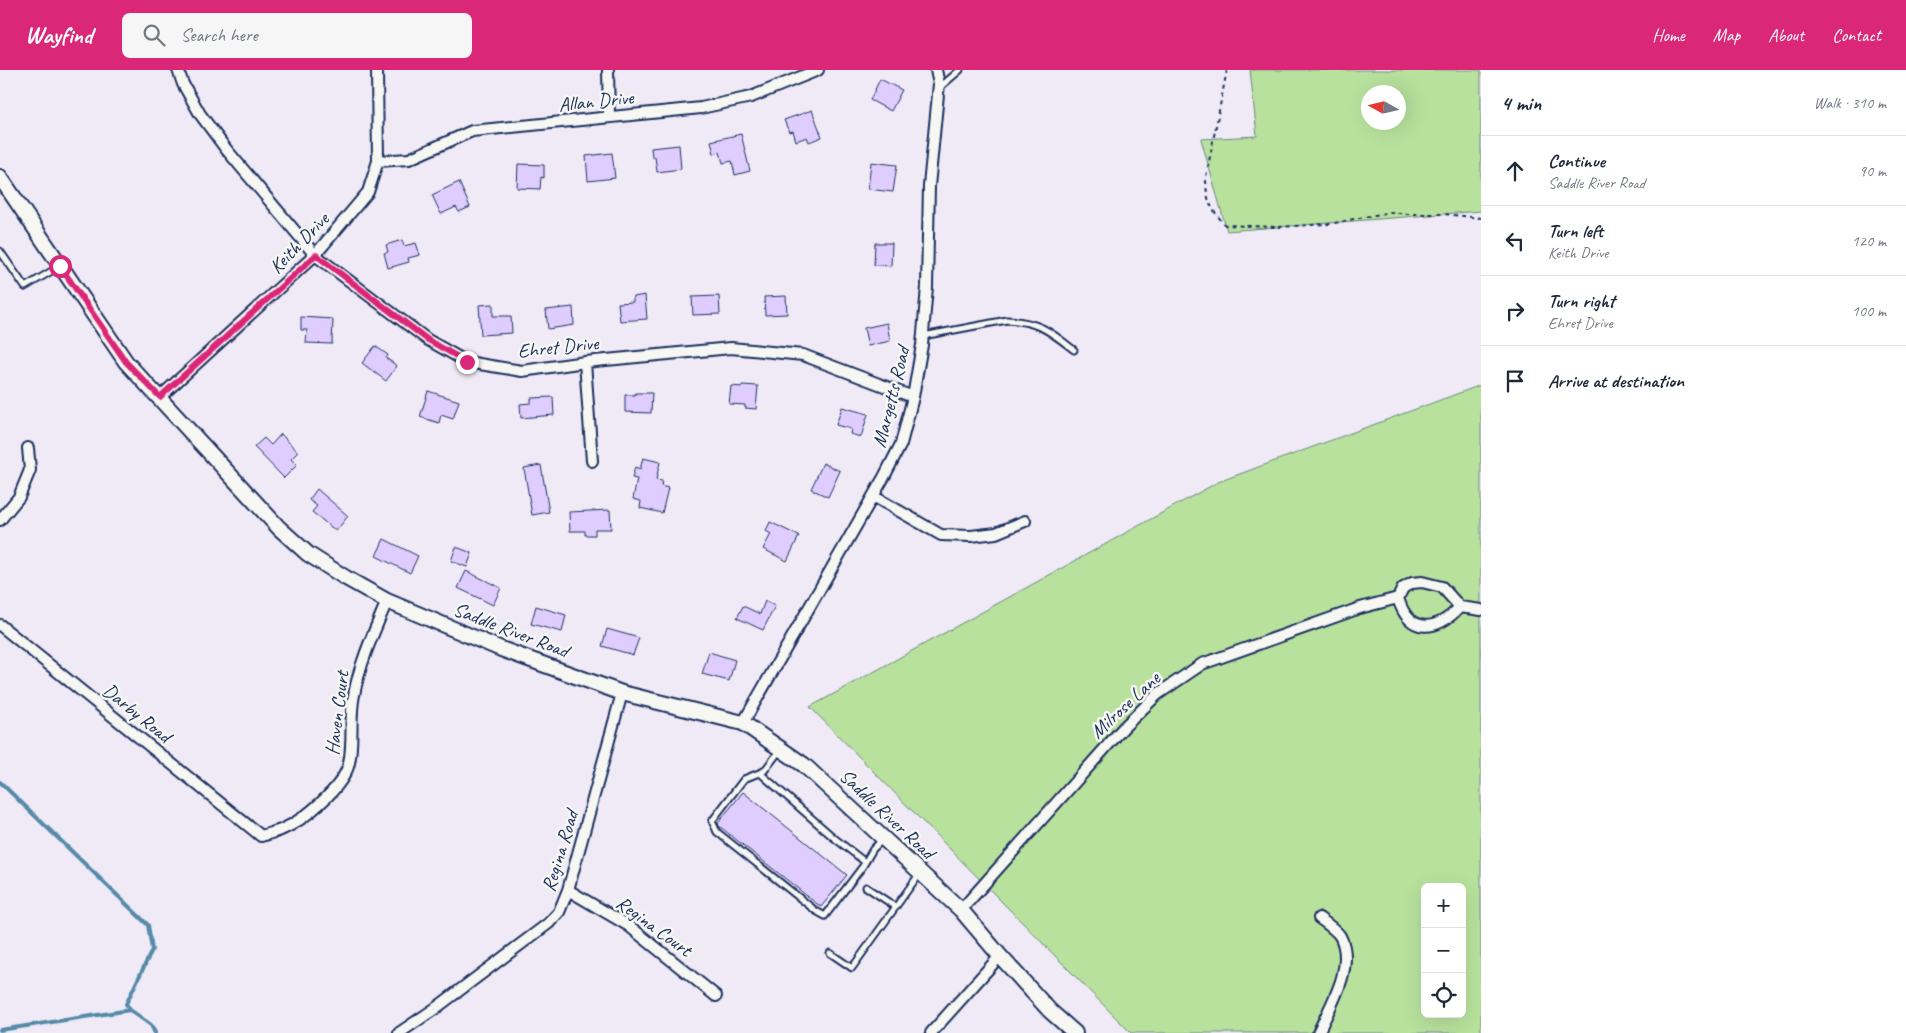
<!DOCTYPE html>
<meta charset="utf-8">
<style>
body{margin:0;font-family:Caveat,sans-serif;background:#f6f6f7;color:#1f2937}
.controls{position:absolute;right:15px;bottom:15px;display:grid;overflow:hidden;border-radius:8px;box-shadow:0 5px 20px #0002}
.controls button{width:45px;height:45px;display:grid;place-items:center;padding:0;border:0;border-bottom:1px solid #e0e1e3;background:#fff;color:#1f2937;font:25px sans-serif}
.compass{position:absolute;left:1361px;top:15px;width:45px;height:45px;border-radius:50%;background:#fff;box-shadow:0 5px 20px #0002;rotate:278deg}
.stop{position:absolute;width:15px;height:15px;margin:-11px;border:4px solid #db2777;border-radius:50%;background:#fff}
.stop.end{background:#db2777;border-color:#fff;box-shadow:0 1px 5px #0008}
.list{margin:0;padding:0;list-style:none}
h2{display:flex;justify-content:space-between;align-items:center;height:65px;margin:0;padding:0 20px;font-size:21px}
h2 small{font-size:16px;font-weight:400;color:#747a83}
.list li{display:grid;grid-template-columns:32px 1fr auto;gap:15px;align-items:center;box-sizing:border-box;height:70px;padding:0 20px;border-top:1px solid #e0e1e3}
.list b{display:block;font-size:19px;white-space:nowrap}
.list p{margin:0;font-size:16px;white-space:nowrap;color:#747a83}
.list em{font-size:16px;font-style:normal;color:#747a83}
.icon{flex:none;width:28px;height:28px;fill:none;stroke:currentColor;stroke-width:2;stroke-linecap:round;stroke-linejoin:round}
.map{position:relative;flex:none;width:1481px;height:963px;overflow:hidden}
header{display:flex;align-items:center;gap:30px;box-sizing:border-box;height:70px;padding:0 25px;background:#db2777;color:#fff}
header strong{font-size:24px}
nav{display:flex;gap:28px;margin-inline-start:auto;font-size:18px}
.search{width:350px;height:45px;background:#f6f6f7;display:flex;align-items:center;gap:12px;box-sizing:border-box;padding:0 18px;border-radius:8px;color:#747a83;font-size:19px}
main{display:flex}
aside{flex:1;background:#fff}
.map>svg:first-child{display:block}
.green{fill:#b8e19d;stroke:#6a887e;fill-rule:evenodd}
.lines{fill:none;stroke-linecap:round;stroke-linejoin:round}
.stream{stroke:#558aa8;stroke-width:4}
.building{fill:#dfcdff;stroke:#1b2f5e}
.lane-casing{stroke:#1b2f5e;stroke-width:9}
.street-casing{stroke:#1b2f5e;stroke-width:14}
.secondary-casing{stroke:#1b2f5e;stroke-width:18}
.path{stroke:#1b2f5e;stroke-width:2;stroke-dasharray:4 4;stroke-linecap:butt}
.lane{stroke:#f6f6f2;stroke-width:5}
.street{stroke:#f6f6f2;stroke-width:10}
.secondary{stroke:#f6f6f2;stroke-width:14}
.route{stroke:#db2777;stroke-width:6}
.labels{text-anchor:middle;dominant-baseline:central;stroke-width:5;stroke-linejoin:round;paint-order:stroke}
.street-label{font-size:20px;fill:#1b2f5e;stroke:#f6f6f2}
</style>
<header>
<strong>Wayfind</strong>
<div class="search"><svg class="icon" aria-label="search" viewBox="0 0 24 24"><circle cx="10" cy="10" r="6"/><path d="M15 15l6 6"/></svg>Search here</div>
<nav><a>Home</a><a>Map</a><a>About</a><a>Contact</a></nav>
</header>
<main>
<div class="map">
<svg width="1481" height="963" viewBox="0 0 1481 963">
<rect width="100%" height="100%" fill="#efeaf6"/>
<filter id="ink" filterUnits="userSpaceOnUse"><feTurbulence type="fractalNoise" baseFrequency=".02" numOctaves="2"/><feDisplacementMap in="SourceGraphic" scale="10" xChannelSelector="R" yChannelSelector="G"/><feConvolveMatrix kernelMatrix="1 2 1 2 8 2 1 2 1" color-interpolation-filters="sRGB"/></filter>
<g filter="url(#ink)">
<path class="green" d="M 1250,0 L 1481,0 L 1481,141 L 1227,161 L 1201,69 L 1257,66 ZM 1368,22 L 1398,22 L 1398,52 L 1368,52 Z
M 1481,315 L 1481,963 L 1131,963 L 810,637 L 1218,412 ZM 1425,817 L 1462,817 L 1462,944 L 1425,944 Z"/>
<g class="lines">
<path class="stream" d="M 0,712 L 148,855 L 152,880 L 126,934 L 130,940
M 0,960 L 130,940 L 151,955 L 155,963"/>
</g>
<path class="building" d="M 880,9 L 902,20 L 891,41 L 870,30 Z
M 812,40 L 822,67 L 809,72 L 807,67 L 796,71 L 793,61 L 789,62 L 784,50 Z
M 741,64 L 750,101 L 735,105 L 732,91 L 723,93 L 720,82 L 714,84 L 711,71 Z
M 679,75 L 681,99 L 657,102 L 655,87 L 652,87 L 651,78 Z
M 612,83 L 615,108 L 588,111 L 586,86 Z
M 871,92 L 897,95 L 893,122 L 868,119 Z
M 518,94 L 544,95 L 544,108 L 541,107 L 540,119 L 517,118 Z
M 459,112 L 470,137 L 459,142 L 456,137 L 441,144 L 432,125 Z
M 402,170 L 404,176 L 416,173 L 420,185 L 408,188 L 409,192 L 388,198 L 384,183 L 388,182 L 386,175 Z
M 875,173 L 892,173 L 891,196 L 874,195 Z
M 645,225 L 647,249 L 620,251 L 618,233 L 633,232 L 633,227 Z
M 719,226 L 720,244 L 693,245 L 692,227 Z
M 786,226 L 787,244 L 765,245 L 764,227 Z
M 493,234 L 493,246 L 511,246 L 512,263 L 481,265 L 479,235 Z
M 573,237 L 574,255 L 548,259 L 546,240 Z
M 301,247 L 333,249 L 332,274 L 306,273 L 307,260 L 301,260 Z
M 887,253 L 890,271 L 868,276 L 864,258 Z
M 375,276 L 388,285 L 386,288 L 397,296 L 386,311 L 362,293 Z
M 742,315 L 758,316 L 756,339 L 745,338 L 745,335 L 729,334 L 731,316 L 742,317 Z
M 428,321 L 459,331 L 453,349 L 441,345 L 439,353 L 420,347 Z
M 635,323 L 652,323 L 651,343 L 625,342 L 625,325 L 635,325 Z
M 553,327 L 554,345 L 521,348 L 520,334 L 531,333 L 531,328 Z
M 842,337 L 868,344 L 861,367 L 850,364 L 851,359 L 836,355 Z
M 281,364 L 298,382 L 291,389 L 297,395 L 284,408 L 254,377 L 264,368 L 271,375 Z
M 643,388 L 660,392 L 656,410 L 662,411 L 661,416 L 668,418 L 662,443 L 640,438 L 641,431 L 633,429 L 637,409 L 632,408 L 635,397 L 640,399 Z
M 823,393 L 840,401 L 828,427 L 811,419 Z
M 541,395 L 549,442 L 532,445 L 524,398 Z
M 317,419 L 348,446 L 336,461 L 312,442 L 317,436 L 309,430 Z
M 610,440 L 611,459 L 595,459 L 595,465 L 585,465 L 585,461 L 570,461 L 569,442 Z
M 770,452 L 799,466 L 787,491 L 763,479 L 771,464 L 766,461 Z
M 384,469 L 418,486 L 410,503 L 376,486 Z
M 456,477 L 472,483 L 467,497 L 451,491 Z
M 466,501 L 501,518 L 493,535 L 458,518 Z
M 765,531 L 775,536 L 763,560 L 737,548 L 743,536 L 760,544 Z
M 536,536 L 566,545 L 562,562 L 531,554 Z
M 607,559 L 639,568 L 633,585 L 602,576 Z
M 709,582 L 735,590 L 729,611 L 702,604 Z
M 743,722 L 847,805 L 821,837 L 719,756 L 718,753 Z"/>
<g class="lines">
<g class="lane-casing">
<path id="lane" d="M 939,18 L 960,0
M 0,181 L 25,217 L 60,196
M 923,266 L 1007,250 C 1038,251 1051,262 1074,280
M 781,679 L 764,701 L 744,709 L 712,751 L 717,762 L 816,841 L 825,846 L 863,796 L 873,779 L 883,769
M 760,703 L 833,767 L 865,792
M 866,817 L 896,837
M 830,883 L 852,898 L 920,803"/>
</g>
<g class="street-casing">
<path id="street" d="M 178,0 L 183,14 L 200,44 L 226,79 L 315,185 L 428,270 L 467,292 L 522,301 L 585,292 L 731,278 L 803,285 L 913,327
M 608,0 L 609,47
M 378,91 L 409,89 L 472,61 L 701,38 L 751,27 L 818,0
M 585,292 L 592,391
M 160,327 L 315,185 L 368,122 L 378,91 L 377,0
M 873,426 L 941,465 L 971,466 L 996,463 L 1025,451
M 0,450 L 19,427 L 30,400 L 28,378
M 1398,528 C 1409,565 1436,562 1460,537
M 0,555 L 261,766 C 268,764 276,762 283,759 C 304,750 344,717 349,693 C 354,671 349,647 354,625 C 360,592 374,562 387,531
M 743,653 L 884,407 L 901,374 L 913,327 L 922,275 L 927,217 L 929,116 L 939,14 L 936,0
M 568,820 L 629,856 L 716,926
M 961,840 L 1124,657 L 1158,624 L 1202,594 L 1360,538 L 1398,528 L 1403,518 L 1412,513 L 1422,512 L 1442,517 L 1460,537 L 1481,540
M 399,963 L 436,938 L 549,853 L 559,842 L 568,820 L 622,623
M 931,963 L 1000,886
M 1318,963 C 1330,936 1356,896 1340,866 C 1336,860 1326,853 1319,848"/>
</g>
<g class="secondary-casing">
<path id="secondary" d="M 0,107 L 126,292 L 279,458 L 308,484 L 346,508 L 387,531 L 501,579 L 622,623 L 743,653 L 804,695 L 961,840 L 1000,886 L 1050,941 L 1075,963"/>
</g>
<path class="path" d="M 1227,0 L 1206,107 C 1206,131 1210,137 1225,155 L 1277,157 L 1329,154 L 1390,142 L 1408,144 L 1444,144 L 1481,148"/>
<use href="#lane" class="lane"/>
<use href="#street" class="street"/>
<use href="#secondary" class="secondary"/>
</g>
</g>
<g class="lines" filter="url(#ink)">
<path class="route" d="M 60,196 L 126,292 L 160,327 L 316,185 L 428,270 L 467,292"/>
</g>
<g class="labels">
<g class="street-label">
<text transform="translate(596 31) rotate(-6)">Allan Drive</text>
<text transform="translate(299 173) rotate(-46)">Keith Drive</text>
<text transform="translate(558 277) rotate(-6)">Ehret Drive</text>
<text transform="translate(891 327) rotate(-76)">Margetts Road</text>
<text transform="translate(511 560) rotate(21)">Saddle River Road</text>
<text transform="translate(1125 635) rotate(-43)">Milrose Lane</text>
<text transform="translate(137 643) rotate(39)">Darby Road</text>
<text transform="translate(337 643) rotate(-83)">Haven Court</text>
<text transform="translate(887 744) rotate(43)">Saddle River Road</text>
<text transform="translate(560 781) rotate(-73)">Regina Road</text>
<text transform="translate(654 856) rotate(36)">Regina Court</text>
</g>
</g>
</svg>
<div class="controls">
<button>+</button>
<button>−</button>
<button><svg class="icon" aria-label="locate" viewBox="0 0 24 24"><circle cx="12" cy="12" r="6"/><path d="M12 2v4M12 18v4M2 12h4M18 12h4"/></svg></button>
</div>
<svg class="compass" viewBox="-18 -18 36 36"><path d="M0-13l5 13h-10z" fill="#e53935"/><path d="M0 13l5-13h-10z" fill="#747a83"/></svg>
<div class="stop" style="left:60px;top:196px"></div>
<div class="stop end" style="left:467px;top:292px"></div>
</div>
<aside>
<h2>4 min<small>Walk · 310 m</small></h2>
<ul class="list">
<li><svg class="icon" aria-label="ahead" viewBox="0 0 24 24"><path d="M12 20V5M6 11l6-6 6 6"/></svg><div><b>Continue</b><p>Saddle River Road</p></div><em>90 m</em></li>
<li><svg class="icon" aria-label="left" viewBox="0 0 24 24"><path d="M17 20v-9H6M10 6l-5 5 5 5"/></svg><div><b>Turn left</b><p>Keith Drive</p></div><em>120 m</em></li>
<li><svg class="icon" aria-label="right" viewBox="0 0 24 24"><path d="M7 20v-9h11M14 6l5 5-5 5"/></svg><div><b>Turn right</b><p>Ehret Drive</p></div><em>100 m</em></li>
<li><svg class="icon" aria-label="arrive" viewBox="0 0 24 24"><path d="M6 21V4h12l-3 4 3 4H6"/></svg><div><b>Arrive at destination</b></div></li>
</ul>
</aside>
</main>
